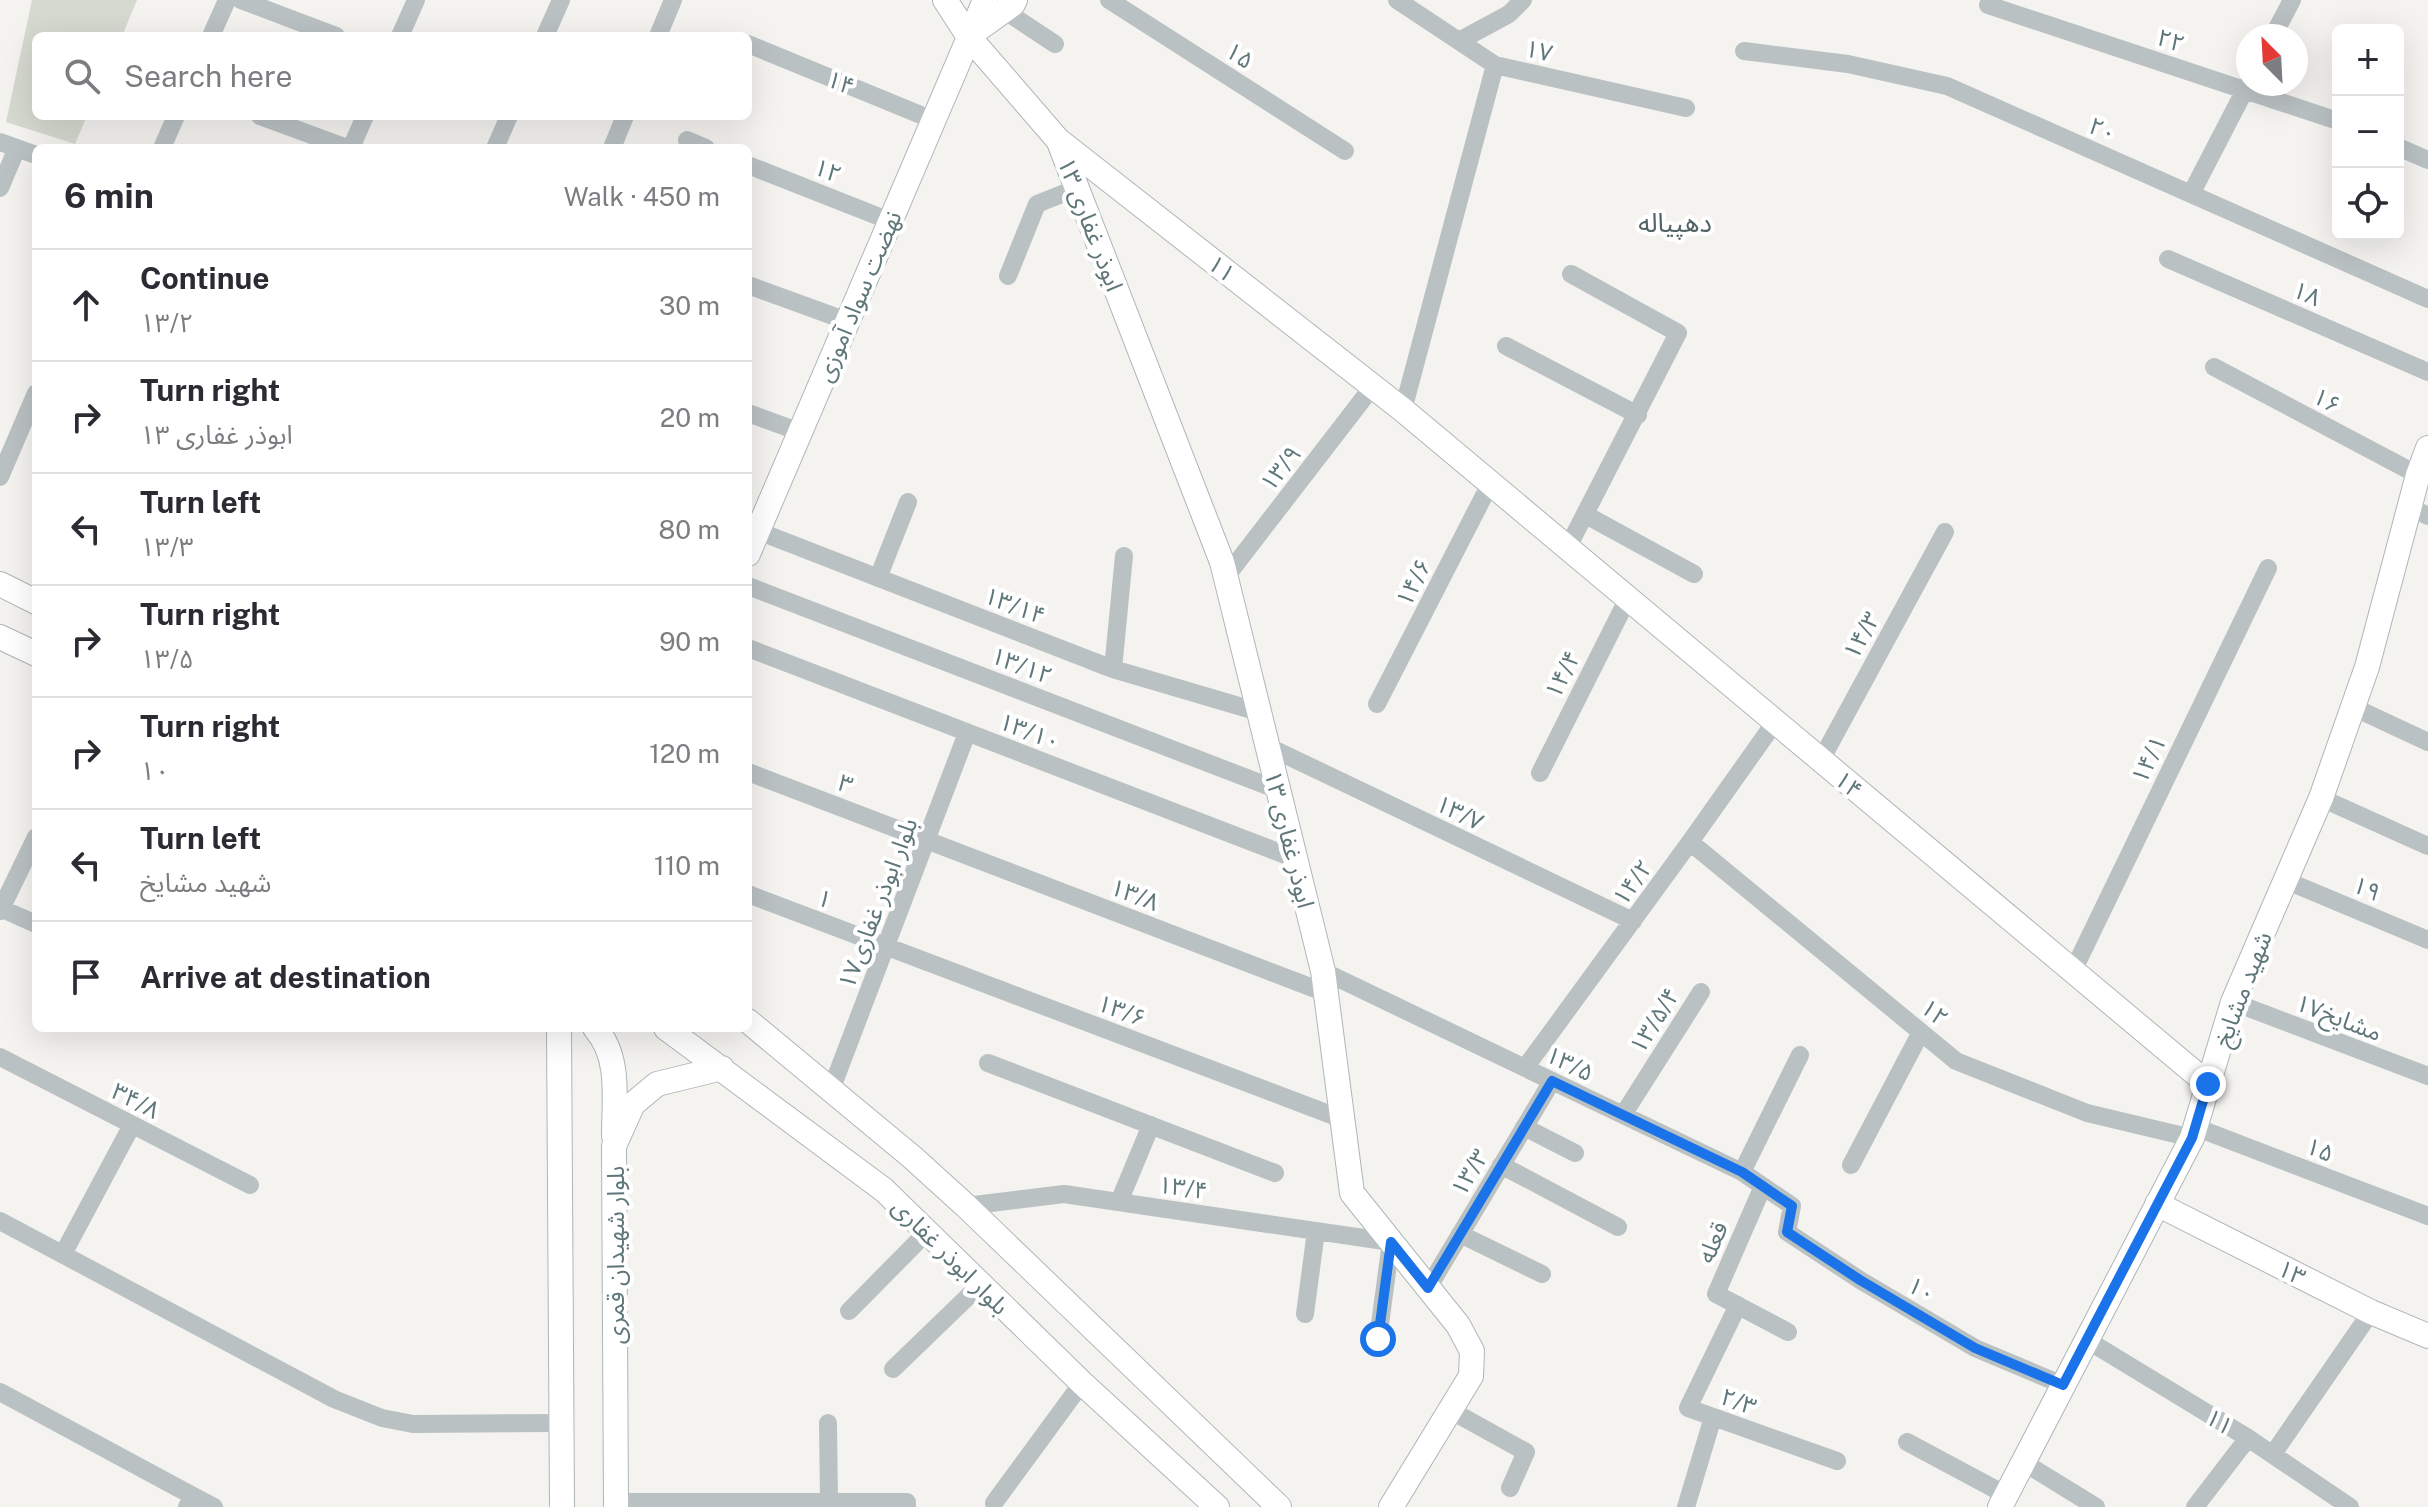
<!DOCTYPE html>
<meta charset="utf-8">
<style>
body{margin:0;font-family:"Public Sans","Noto Sans Arabic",sans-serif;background:#f2f2f3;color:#2b2b33}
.controls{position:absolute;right:24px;top:24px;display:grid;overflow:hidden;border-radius:12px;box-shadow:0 8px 32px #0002}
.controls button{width:72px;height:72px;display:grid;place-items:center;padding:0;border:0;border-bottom:2px solid #e1e1e2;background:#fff;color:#2b2b33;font:40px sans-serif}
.compass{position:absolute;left:2236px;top:24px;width:72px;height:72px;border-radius:50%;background:#fff;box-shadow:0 8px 32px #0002;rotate:336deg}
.stop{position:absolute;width:24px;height:24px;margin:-18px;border:6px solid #1a73e8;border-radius:50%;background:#fff}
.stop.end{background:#1a73e8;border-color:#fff;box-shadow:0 2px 8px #0008}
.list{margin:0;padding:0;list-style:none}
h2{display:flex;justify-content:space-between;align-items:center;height:104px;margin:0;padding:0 32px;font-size:34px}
h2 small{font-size:26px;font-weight:400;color:#7c7c81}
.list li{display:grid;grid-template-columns:52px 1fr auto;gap:24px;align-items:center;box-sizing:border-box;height:112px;padding:0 32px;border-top:2px solid #e1e1e2}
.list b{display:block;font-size:30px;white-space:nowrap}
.list p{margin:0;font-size:26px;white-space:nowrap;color:#7c7c81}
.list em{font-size:26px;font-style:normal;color:#7c7c81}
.icon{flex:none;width:44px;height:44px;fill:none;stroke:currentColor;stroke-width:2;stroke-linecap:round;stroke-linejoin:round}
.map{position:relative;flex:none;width:2428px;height:1507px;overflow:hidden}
.search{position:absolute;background:#fff;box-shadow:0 8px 32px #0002;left:32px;top:32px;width:720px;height:88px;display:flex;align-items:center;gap:20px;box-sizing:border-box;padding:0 28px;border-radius:12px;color:#7c7c81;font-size:30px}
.panel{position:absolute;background:#fff;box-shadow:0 8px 32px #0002;left:32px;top:144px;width:720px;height:888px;border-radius:12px}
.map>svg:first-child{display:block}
.green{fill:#d6d9cf}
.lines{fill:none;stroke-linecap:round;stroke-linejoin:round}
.secondary-casing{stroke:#adb6b7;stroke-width:26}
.street{stroke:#bac1c2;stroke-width:18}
.secondary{stroke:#fff;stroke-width:24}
.route{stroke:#1a73e8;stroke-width:10}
.labels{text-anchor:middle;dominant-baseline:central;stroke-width:8;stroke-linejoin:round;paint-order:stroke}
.street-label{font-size:24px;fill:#60777a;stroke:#fff}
.neighbourhood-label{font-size:26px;fill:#526366;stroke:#fff}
</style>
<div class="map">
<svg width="2428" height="1507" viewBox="0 0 2428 1507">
<rect width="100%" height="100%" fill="#f4f3f0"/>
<path class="green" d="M 32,0 L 137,0 L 122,36 L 36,36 L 36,116 L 87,116 L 75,144 L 6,122 Z"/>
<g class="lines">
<g class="secondary-casing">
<path id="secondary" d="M 945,0 L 969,37 L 1058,140 L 1403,410 L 2208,1084
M 970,35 L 1013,4 L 1015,0
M 1059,142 L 1222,562 L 1323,971 L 1352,1193 L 1458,1325 L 1472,1351 L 1471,1376 L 1391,1507
M 748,554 L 985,0
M 0,584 L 36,602
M 0,637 L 36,654
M 748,1021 L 912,1157 L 966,1206 L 1279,1507
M 559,1028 L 562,1507
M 595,1028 C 621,1057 614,1099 614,1136
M 666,1028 L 884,1190 L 1082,1383 L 1217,1507
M 2157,1204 L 2371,1312 L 2428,1336
M 616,1507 L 614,1146 L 633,1104 L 657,1084 L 722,1068
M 2000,1507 L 2192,1138 L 2233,1002 L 2321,798 L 2367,667 L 2418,475 L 2428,448"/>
</g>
<path class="street" d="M 241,0 L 336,36
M 1109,0 L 1345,151
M 1397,0 L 1495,65 L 1686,108
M 1988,5 L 2338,121
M 1005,11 L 1055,44
M 211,36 L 227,0
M 400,36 L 416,0
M 545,36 L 561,0
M 658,36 L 673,0
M 2273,36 L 2292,0
M 1459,41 L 1509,14 L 1523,0
M 748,44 L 933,120
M 1744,51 L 1848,64 L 1947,86 L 2428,299
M 260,116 L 347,148
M 687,140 L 706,148
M 0,142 L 36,155
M 2398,147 L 2428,160
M 162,148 L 176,116
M 351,148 L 365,116
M 495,148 L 509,116
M 612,148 L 625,116
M 748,165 L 890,221
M 0,188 L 17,148
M 2191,194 L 2248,84
M 2168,259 L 2428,372
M 1008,276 L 1037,204 L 1077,188
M 748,285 L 847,321
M 1506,346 L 1638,415
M 2214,367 L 2418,475
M 1403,410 L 1495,65
M 748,413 L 800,432
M 0,477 L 36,393
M 2410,507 L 2428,516
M 1586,515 L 1694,574
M 758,531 L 1113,669 L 1259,712
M 1568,547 L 1678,333 L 1571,274
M 878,578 L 908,502
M 1225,578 L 1373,386
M 748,586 L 1278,790
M 748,648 L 1296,859
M 1113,669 L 1124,556
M 1377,704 L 1491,482
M 2353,707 L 2428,742
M 1267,746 L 1633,921
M 1821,760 L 1945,532
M 748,772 L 1326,993
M 1540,773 L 1628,598
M 2321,798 L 2428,846
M 1690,842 L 1956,1061 L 2087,1113 L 2192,1138
M 2287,881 L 2428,940
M 748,894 L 1342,1119
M 0,908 L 36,924
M 0,911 L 36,837
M 1323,971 L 1742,1172 L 1792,1206 L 1787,1232 L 1860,1280 L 1975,1348 L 2063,1385
M 2073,971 L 2268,568
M 2233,1002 L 2428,1076
M 0,1057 L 250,1185
M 988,1063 L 1275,1173
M 1525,1068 L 1690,842 L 1775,722
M 831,1090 L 967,733
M 1623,1115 L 1701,992
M 1524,1127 L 1575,1153
M 2195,1127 L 2428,1216
M 1501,1165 L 1618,1227
M 1851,1165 L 1921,1032
M 1742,1172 L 1800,1055
M 1763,1186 L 1716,1294 L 1788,1332
M 1119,1202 L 1151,1125
M 966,1206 L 1064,1194 L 1391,1242 L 1378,1339
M 0,1221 L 334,1399 L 382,1418 L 413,1424 L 561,1423
M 1460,1234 L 1542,1274
M 63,1254 L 132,1125
M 1428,1288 L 1552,1081
M 1738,1305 L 1688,1408 L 1837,1461
M 849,1311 L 927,1232
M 1305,1314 L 1316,1231
M 2087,1340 L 2248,1438 L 2350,1507
M 893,1369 L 980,1285
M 0,1392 L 193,1496 L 187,1507
M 1450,1410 L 1526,1452 L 1510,1488
M 828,1423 L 829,1502
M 1907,1442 L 2006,1495
M 2273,1454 L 2371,1312
M 2023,1462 L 2096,1507
M 193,1496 L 214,1507
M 616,1502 L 907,1502 L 907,1507
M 994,1503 L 1082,1383
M 1686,1507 L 1713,1417
M 2195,1507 L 2248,1438"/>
<use href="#secondary" class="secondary"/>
</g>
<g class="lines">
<path class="route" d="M 1378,1339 L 1391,1242 L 1428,1288 L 1552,1081 L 1742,1172 L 1792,1206 L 1787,1232 L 1860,1280 L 1975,1348 L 2063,1385 L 2192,1138 L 2208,1084"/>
</g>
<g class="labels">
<g class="street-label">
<text transform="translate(2171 40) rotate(18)">۲۲</text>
<text transform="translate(1539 50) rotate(13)">۱۷</text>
<text transform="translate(1240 55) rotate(33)">۱۵</text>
<text transform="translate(841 82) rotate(22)">۱۴</text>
<text transform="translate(2103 129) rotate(24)">۲۰</text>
<text transform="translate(828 170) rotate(22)">۱۲</text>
<text transform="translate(1091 224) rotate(69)">۱۳ ابوذر غفاری</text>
<text transform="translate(1222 268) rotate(38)">۱۱</text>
<text transform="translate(2307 293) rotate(23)">۱۸</text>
<text transform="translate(858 296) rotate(-67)">نهضت سواد آموزی</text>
<text transform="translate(2327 400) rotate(28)">۱۶</text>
<text transform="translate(1280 468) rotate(-52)">۱۳/۹</text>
<text transform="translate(1413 582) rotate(-63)">۱۴/۶</text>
<text transform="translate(1015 605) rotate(21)">۱۳/۱۴</text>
<text transform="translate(1861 635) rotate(-61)">۱۴/۳</text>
<text transform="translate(1022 665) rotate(21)">۱۳/۱۲</text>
<text transform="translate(1562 674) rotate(-63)">۱۴/۴</text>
<text transform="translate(1030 731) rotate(21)">۱۳/۱۰</text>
<text transform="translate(2148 759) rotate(-64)">۱۴/۱</text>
<text transform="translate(846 783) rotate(21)">۳</text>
<text transform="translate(1849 784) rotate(40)">۱۴</text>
<text transform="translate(1460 812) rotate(26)">۱۳/۷</text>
<text transform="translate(1290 839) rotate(76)">۱۳ ابوذر غفاری</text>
<text transform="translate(1632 882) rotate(-54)">۱۴/۲</text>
<text transform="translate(2367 888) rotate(23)">۱۹</text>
<text transform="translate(1135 894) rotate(21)">۱۳/۸</text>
<text transform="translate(825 898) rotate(21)">۱</text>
<text transform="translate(877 903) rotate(-69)">بلوار ابوذر غفاری۱۷</text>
<text transform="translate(2242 989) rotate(-69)">شهید مشایخ</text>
<text transform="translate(1122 1010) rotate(21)">۱۳/۶</text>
<text transform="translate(1935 1012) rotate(39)">۱۲</text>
<text transform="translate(2339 1017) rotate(21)">۱۷مشایخ</text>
<text transform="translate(1654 1020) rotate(-58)">۱۳/۵/۴</text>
<text transform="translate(1570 1063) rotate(26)">۱۳/۵</text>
<text transform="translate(136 1100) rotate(27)">۳۴/۸</text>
<text transform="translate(2320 1149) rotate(21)">۱۵</text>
<text transform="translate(1469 1172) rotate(-59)">۱۳/۳</text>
<text transform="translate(1183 1187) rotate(8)">۱۳/۴</text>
<text transform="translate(1712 1242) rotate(-67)">قعله</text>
<text transform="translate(615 1255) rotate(-90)">بلوار شهیدان قمری</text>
<text transform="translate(951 1256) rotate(45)">بلوار ابوذر غفاری</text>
<text transform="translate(2292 1272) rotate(27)">۱۳</text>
<text transform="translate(1922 1289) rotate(30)">۱۰</text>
<text transform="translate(1739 1401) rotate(20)">۲/۳</text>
<text transform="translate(2220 1421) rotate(31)">۱۱</text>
</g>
<g class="neighbourhood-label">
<text x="1675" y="222">دهپیاله</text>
</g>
</g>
</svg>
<div class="controls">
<button>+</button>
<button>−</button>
<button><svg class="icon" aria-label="locate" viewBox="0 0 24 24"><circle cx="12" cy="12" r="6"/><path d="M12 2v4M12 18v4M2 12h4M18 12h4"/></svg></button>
</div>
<svg class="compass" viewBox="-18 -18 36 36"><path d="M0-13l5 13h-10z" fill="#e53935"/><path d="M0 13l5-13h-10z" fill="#7c7c81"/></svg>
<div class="stop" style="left:1378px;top:1339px"></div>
<div class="stop end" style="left:2208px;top:1084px"></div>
<div class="search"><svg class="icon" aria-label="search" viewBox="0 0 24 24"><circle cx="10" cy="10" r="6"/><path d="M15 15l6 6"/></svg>Search here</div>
<section class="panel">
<h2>6 min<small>Walk · 450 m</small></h2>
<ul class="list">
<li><svg class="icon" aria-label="ahead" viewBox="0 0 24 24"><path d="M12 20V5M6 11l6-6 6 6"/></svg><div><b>Continue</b><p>۱۳/۲</p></div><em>30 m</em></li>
<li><svg class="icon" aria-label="right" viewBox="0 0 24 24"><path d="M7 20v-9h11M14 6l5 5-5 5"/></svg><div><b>Turn right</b><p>۱۳ ابوذر غفاری</p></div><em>20 m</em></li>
<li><svg class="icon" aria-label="left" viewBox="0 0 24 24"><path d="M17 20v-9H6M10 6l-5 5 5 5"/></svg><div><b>Turn left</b><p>۱۳/۳</p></div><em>80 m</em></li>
<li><svg class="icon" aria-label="right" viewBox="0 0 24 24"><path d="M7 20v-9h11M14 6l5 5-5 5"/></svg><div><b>Turn right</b><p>۱۳/۵</p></div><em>90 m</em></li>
<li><svg class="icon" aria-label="right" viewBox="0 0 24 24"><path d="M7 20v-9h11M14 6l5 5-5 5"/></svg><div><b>Turn right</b><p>۱۰</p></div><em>120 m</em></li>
<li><svg class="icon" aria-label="left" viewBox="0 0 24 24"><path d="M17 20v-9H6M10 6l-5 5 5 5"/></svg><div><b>Turn left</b><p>شهید مشایخ</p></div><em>110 m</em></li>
<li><svg class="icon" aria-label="arrive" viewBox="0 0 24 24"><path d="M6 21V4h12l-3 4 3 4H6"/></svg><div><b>Arrive at destination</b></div></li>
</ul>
</section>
</div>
